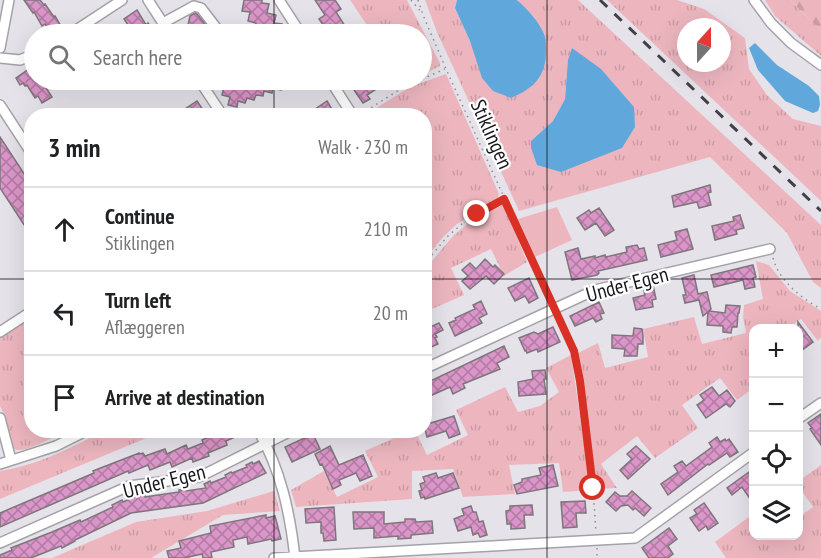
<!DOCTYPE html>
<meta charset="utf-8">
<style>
body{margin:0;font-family:"PT Sans Narrow",sans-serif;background:#f2f2f2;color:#202124}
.controls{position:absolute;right:18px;bottom:18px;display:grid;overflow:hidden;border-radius:12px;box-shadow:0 6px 24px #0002}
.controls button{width:54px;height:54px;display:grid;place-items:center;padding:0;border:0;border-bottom:2px solid #e0e0e0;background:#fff;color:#202124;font:30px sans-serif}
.compass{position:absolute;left:677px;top:18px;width:54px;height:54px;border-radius:50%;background:#fff;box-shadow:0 6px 24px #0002;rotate:21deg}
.stop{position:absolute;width:18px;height:18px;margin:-14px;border:4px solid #d93025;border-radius:50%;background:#fff}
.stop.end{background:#d93025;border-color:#fff;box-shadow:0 2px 6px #0008}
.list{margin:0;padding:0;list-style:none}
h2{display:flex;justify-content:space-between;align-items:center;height:78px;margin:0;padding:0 24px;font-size:26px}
h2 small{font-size:20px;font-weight:400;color:#757577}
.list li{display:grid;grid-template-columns:39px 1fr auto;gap:18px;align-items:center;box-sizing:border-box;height:84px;padding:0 24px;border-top:2px solid #e0e0e0}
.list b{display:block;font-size:22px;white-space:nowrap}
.list p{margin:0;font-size:20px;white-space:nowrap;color:#757577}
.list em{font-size:20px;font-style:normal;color:#757577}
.icon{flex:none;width:33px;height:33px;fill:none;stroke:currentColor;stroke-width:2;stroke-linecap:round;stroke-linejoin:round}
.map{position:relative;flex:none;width:821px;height:558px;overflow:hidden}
.search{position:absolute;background:#fff;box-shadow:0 6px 24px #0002;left:24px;top:24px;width:408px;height:66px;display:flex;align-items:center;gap:15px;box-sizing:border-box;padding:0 21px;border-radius:33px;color:#757577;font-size:22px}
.panel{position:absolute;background:#fff;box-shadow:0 6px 24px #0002;left:24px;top:108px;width:408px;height:330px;border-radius:24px}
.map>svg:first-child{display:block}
.grass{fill:url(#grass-tufts);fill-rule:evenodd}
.forest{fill:url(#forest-firs)}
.park{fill:#edb6bf}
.water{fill:#60a8dc}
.building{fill:url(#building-cross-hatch);stroke:#7d767b;stroke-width:1.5}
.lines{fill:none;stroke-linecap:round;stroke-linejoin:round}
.street-casing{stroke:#a4a1a8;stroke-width:12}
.path{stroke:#918f95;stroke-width:1.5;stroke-dasharray:1.5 4.5;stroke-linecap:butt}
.street{stroke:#fff;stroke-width:9}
.rail{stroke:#424044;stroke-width:3;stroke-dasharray:10 10;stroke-linecap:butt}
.route{stroke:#d93025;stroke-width:8}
.grid{fill:none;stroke:#19181b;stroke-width:1.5;stroke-opacity:0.55}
.labels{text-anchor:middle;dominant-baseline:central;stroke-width:4.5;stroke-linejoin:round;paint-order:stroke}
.street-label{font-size:21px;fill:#19181b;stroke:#fff}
</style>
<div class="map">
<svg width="821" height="558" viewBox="0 0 821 558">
<defs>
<pattern id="grass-tufts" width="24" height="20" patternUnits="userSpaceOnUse" patternTransform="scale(1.5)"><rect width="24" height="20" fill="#edb6bf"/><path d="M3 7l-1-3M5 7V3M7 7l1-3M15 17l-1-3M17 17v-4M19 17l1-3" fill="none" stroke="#cb9ca4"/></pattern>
<pattern id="forest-firs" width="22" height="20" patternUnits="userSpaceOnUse" patternTransform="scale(1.5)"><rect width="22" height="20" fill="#edb6bf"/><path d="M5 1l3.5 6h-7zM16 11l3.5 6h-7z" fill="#cb9ca4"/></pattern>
<pattern id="building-cross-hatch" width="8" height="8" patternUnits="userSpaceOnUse" patternTransform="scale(1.5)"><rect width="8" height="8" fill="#db96c9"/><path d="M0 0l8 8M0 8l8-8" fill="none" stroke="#b179a2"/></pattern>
</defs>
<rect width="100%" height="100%" fill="#e5e2ea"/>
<path class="grass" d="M 350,0 L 407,0 L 440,63 L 440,66 L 422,75 L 422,34 L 373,34 Z
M 425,0 L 457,0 L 455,8 L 470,41 L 535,18 L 517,0 L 578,0 L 821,225 L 821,288 L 813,282 L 787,233 L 710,157 L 519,211 L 437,32 ZM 568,60 L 561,172 L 531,141 L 553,121 L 565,99 Z
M 607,0 L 677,0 L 704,9 L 745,38 L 749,69 L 767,95 L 793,119 L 821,126 L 821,201 ZM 686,27 L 722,27 L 722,63 L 686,63 Z
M 765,0 L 790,0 L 821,31 L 821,56 L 775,16 Z
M 446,74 L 499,194 L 497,200 L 457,224 L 443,237 L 425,259 L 424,116 L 365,115 L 410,87 Z
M 504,204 L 527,262 L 504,276 L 491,249 L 451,268 L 464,295 L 425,312 L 425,269 C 437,256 447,241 461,229 C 474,219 489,212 504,204 Z
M 756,261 L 769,265 L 790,291 L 821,311 L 821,337 L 818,341 L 801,319 L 788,328 L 754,328 L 753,388 L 737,400 L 720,378 L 682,405 L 698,428 L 655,458 L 637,436 L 601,464 L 617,488 L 596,489 L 578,353 L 598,343 L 605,368 L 648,357 L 643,329 L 694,317 L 702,344 L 746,333 L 743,317 L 744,305 L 763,299 Z
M 31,316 L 32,430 L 66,431 C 56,436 30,450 19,450 C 14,450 14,448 11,444 L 4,414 L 0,406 L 0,336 Z
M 571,355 L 591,490 L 563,492 L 559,463 L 509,465 L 515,494 L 463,497 L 453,469 L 412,471 L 412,499 L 296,507 L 291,490 L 324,471 L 337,497 L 378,477 L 365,451 L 410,431 L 415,431 L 427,455 L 468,435 L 456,410 L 505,387 L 518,412 L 540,406 L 559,392 L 546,368 Z
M 105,430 L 163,431 L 0,499 L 0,471 C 38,465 71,448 105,430 Z
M 821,465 L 821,558 L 726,558 L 715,542 L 753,514 L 754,536 L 798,536 L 799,517 L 813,507 L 799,487 L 799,481 Z
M 274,491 L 280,511 L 223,515 L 151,558 L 52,558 L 136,522 L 207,511 Z"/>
<path class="forest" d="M 790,0 L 821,0 L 821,31 Z"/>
<path class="park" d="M 557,207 L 572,240 L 535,257 L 518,219 Z"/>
<path class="water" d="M 457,0 L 517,0 C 528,10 538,20 544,34 C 546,38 546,43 546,48 C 547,75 535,88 511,98 L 493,91 L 482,78 L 470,41 L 455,8 Z
M 755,43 L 777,65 L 809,86 L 819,96 L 820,105 L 818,111 L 813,113 L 785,101 L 758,70 L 749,48 Z
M 572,48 L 601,69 L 634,107 L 635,127 L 622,148 L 561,172 L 537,165 L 531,148 L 531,141 L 553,121 L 565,99 L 568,60 Z"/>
<path class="building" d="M 24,0 L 40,0 L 44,5 L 45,4 L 54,17 L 55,16 L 61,26 L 50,33 L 45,24 L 42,26 L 34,12 L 33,13 Z
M 244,0 L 262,0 L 262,3 L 269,4 L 267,13 L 276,15 L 274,23 L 282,24 L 280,32 L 272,30 L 271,34 L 261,34 L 262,33 L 254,31 L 256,23 L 248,21 L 250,12 L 242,11 Z
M 315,0 L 335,0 L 341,9 L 336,12 L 350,34 L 336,34 L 330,24 L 325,28 L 319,19 L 325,15 Z
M 137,10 L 146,25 L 148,23 L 155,34 L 134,34 L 124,19 Z
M 195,13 L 197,14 L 206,25 L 205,28 L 208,28 L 213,34 L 186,34 L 190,16 Z
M 29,69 L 34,80 L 41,80 L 52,97 L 42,103 L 38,96 L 35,98 L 27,85 L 25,86 L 23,83 L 20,85 L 16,78 Z
M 207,80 L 283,80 L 281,90 L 273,88 L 272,93 L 264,91 L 263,96 L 256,95 L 254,100 L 247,98 L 245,103 L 238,101 L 237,107 L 228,105 L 230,97 L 222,95 L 224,87 L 210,84 Z
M 369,80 L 390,80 L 367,95 L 370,99 L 363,103 L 354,90 Z
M 197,101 L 207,116 L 190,116 L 185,109 Z
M 327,101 L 336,116 L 305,116 Z
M 0,137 L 32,186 L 32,237 L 0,188 Z
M 710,185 L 711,192 L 708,193 L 711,205 L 699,208 L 697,202 L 674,207 L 672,196 Z
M 599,208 L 614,230 L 605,236 L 596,223 L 585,230 L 577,218 L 589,210 L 591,213 Z
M 740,215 L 744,228 L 736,230 L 737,234 L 715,240 L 712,226 L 734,221 L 733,217 Z
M 687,229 L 693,249 L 661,257 L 658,245 L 677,240 L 675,232 Z
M 637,245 L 639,249 L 644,248 L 647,260 L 598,271 L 599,273 L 597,275 L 572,280 L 565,252 L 578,248 L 581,259 L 595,256 L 595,258 L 605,255 L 606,257 L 627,252 L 626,247 Z
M 485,259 L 493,267 L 495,265 L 504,274 L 494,284 L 486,276 L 470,289 L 462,281 L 468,276 L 462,270 L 470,263 L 476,269 Z
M 753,265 L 756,277 L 753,278 L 755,287 L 745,289 L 743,280 L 714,287 L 711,275 Z
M 694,275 L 698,294 L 707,292 L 711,309 L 709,311 L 725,313 L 726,305 L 740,306 L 739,313 L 738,313 L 737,327 L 732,327 L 731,333 L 723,332 L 723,326 L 707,325 L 708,312 L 703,316 L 699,300 L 685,303 L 683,295 L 686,295 L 682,278 Z
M 529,278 L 538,298 L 529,303 L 525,296 L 515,301 L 508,288 Z
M 653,285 L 656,299 L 652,300 L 653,307 L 636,310 L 633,298 L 645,295 L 643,287 Z
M 481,301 L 487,314 L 479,318 L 482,323 L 455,336 L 449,323 L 456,320 L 455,318 L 475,309 L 473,305 Z
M 599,302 L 604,313 L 600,314 L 602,319 L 596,322 L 593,318 L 575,326 L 570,316 Z
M 798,322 L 813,342 L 798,353 Z
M 439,323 L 443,330 L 435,334 L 437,337 L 435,338 L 438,344 L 427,349 L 424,344 L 424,332 L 431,329 L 430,327 Z
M 553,327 L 560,342 L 538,352 L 537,349 L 527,353 L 526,351 L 525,351 L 519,338 L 534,332 L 538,334 Z
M 634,328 L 642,329 L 643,336 L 643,344 L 638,344 L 637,356 L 624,356 L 625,349 L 612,348 L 612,335 L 633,336 Z
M 504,346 L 509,357 L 497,363 L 500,369 L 463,384 L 465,388 L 453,394 L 450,387 L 430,396 L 424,384 Z
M 545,370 L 546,379 L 544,379 L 546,394 L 519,396 L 518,382 L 533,379 L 532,371 Z
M 712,387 L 719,396 L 727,390 L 735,401 L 730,407 L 726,404 L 706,418 L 697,405 L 704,400 L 700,395 Z
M 821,414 L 821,445 L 810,429 L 812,428 L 808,423 Z
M 454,416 L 460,434 L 449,438 L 446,431 L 427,437 L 424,425 Z
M 225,430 L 250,430 L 226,441 L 227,445 L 208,453 L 209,456 L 193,462 L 192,458 L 172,467 L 170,462 L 150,470 L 148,465 L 129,473 L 128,471 L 0,527 L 0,513 L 94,473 L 93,471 L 98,469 L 139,453 L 139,454 L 143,453 L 145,456 L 165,449 L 167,454 L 186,445 L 188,449 L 203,443 L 202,440 Z
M 313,434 L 320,449 L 292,462 L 285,447 Z
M 717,437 L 720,442 L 725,439 L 726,441 L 729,439 L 738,452 L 730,457 L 727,453 L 709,465 L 708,464 L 668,495 L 661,484 L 678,472 L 674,466 L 682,461 L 686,466 L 712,447 L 709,443 Z
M 330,446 L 339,465 L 363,455 L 372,476 L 360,481 L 356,473 L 339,480 L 341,485 L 333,489 L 322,464 L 320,465 L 315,454 Z
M 636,446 L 650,459 L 628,479 L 620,470 L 632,459 L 627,454 Z
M 259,461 L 266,473 L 203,503 L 131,513 L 75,540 L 75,541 L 62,548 L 61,546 L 31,558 L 0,558 L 0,555 L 12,550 L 11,548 L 52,532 L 80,520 L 81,522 L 113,507 L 112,505 L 122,500 L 123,502 L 136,496 L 145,495 L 145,497 L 179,492 L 179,490 L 186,489 L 186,491 L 206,488 L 204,484 L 210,481 L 211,483 L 226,477 L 225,475 L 231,472 L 232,473 L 247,467 L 246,465 L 252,462 L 253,464 Z
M 553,465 L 558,486 L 517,494 L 514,485 L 522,482 L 522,479 L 541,475 L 539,468 Z
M 749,472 L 753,478 L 753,503 L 742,487 L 732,495 L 727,488 Z
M 436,473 L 438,478 L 453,473 L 459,488 L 425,499 L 424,497 L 421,498 L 419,491 L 422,490 L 420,484 L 425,482 L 423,477 Z
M 632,491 L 651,508 L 644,516 L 635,508 L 633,510 L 628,505 L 621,506 L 616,511 L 606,502 L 615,492 L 620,496 L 627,496 Z
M 585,501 L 586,513 L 576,513 L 577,527 L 563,528 L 561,502 Z
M 704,503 L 718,523 L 708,530 L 706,526 L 699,531 L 690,518 L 697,514 L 694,510 Z
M 532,505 L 533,515 L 524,515 L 525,528 L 511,529 L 511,524 L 507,524 L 506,511 L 510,510 L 510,506 Z
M 471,506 L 473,512 L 476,512 L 479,522 L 483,521 L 487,535 L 480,537 L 478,533 L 473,535 L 471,527 L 458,531 L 454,519 L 464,515 L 462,509 Z
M 334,507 L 336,540 L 324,541 L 323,533 L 321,533 L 321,522 L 306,523 L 305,509 Z
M 353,512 L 384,512 L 384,524 L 405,522 L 405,519 L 415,519 L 416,522 L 432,521 L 433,533 L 411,535 L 411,538 L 398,539 L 398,536 L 374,538 L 374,528 L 354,529 Z
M 266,515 L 266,518 L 275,516 L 281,539 L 272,541 L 271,539 L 248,544 L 247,537 L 233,540 L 234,547 L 211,552 L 212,558 L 203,558 L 202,554 L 184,558 L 169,558 L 167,551 L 181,548 L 179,541 L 211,533 L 210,526 Z
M 669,528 L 677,539 L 668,546 L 673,554 L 668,558 L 649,558 L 642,548 Z"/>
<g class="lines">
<g class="street-casing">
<path id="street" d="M 148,0 L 170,34
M 279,0 L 301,34
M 754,0 L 771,23 L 791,43 L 821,65
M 163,23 L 194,6 L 201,8 L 221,34
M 70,34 L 122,0
M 0,48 L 9,0
M 0,58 L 20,60 L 34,54
M 199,80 L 223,116
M 330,80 L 353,116
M 0,105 L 32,154
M 0,332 L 32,311
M 424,369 L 595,290 L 770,249
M 0,418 L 11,460
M 798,419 L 821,403
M 258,430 C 281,470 290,513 295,558
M 0,464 L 56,446 L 88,430
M 0,543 L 129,486 L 199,477 L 293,430
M 274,558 L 635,538 L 754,452"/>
</g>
<path class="path" d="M 411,0 L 422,13
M 418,0 L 423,15 L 446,69 L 551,301
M 422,79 L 445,69
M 361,114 L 407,85 L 419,80
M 773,258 C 779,281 801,298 821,309
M 424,264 L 448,236 L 463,223 L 504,199
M 558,316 L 574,351 L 580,381 L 593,488 L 596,532
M 597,548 L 597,558"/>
<use href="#street" class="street"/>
<path class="rail" d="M 600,0 L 821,211"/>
</g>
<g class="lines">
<path class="route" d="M 477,214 L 504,199 L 574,351 L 580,381 L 593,488"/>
</g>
<path class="grid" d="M 274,0 L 274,34M 547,0 L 547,558M 274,80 L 274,116M 0,279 L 32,279M 424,279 L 821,279M 274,430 L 274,558"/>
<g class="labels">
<g class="street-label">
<text transform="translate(492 134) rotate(66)">Stiklingen</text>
<text transform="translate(627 284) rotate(-15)">Under Egen</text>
<text transform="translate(164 481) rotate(-14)">Under Egen</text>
</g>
</g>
</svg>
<div class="controls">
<button>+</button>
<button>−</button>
<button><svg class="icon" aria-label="locate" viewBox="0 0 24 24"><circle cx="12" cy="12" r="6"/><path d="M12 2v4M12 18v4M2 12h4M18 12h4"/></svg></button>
<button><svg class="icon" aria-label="layers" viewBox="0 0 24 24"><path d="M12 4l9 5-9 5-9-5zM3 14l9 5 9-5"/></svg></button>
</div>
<svg class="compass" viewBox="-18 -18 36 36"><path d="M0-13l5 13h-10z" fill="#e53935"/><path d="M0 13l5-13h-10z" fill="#757577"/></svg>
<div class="stop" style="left:593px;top:488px"></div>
<div class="stop end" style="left:477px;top:214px"></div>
<div class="search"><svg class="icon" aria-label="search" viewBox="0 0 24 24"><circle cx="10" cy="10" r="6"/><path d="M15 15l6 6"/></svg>Search here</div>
<section class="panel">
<h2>3 min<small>Walk · 230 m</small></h2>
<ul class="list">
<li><svg class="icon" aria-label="ahead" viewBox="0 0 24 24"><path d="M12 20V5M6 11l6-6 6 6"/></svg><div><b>Continue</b><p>Stiklingen</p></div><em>210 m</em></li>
<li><svg class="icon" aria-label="left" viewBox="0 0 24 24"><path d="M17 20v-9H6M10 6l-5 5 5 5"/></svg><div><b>Turn left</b><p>Aflæggeren</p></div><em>20 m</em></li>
<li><svg class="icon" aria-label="arrive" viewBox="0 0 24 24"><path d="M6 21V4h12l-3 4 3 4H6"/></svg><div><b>Arrive at destination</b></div></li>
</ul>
</section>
</div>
